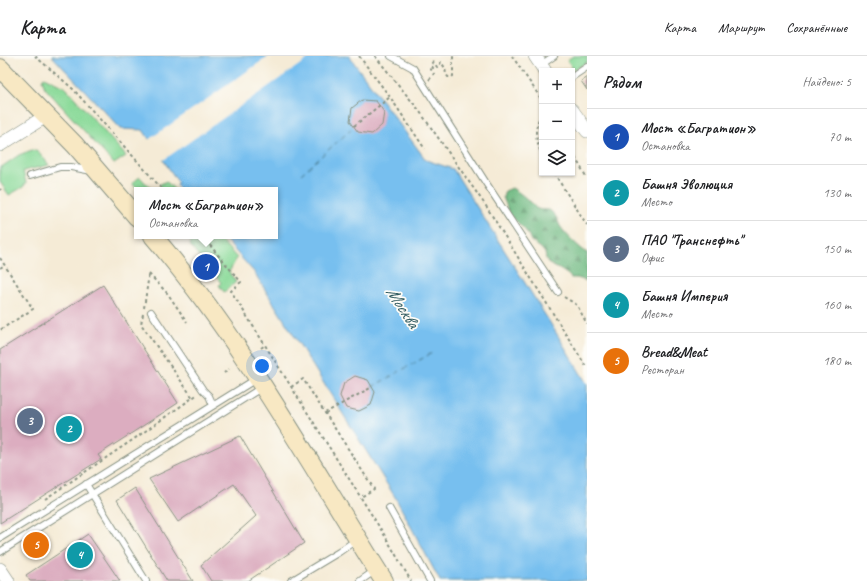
<!DOCTYPE html>
<html lang="ru">
<meta charset="utf-8">
<style>
body{margin:0;font-family:Caveat,sans-serif;background:#f2f2f2;color:#202124}
.controls{position:absolute;right:12px;top:12px;display:grid;overflow:hidden;border-radius:0px;box-shadow:0 1px 3px #0004}
.controls button{width:36px;height:36px;display:grid;place-items:center;padding:0;border:0;border-bottom:1px solid #e0e0e0;background:#fff;color:#202124;font:20px sans-serif}
.you{position:absolute;left:262px;top:310px;width:14px;height:14px;margin:-10px;border:3px solid #fff;border-radius:50%;background:#1a73e8;box-shadow:0 0 0 6px #1a73e833}
.badge{display:grid;place-items:center;width:26px;height:26px;border-radius:50%;background:#1a73e8;color:#fff;font-size:13px;font-weight:700}
.pin{position:absolute;translate:-50% -50%;border:2px solid #fff;box-shadow:0 1px 4px #0006}
.popup{position:absolute;left:134px;top:131px;width:144px;height:52px;box-sizing:border-box;display:grid;place-content:center;border-radius:0px;background:#fff;filter:drop-shadow(0 1px 3px #0005);font-size:13px;white-space:nowrap;color:#757577}
.popup b{font-size:15px;color:#202124}
.popup::after{content:'';position:absolute;left:50%;top:100%;margin-left:-8px;border:8px solid transparent;border-top-color:#fff}
.list{margin:0;padding:0;list-style:none}
h2{display:flex;justify-content:space-between;align-items:center;height:52px;margin:0;padding:0 16px;font-size:17px}
h2 small{font-size:13px;font-weight:400;color:#757577}
.list li{display:grid;grid-template-columns:26px 1fr auto;gap:12px;align-items:center;box-sizing:border-box;height:56px;padding:0 16px;border-top:1px solid #e0e0e0}
.list b{display:block;font-size:15px;white-space:nowrap}
.list p{margin:0;font-size:13px;white-space:nowrap;color:#757577}
.list em{font-size:13px;font-style:normal;color:#757577}
.icon{flex:none;width:22px;height:22px;fill:none;stroke:currentColor;stroke-width:2;stroke-linecap:round;stroke-linejoin:round}
.map{position:relative;flex:none;width:587px;height:525px;overflow:hidden}
header{display:flex;align-items:center;gap:24px;box-sizing:border-box;height:56px;padding:0 20px;background:#fff;border-bottom:1px solid #e0e0e0}
header strong{font-size:19px}
nav{display:flex;gap:22px;margin-inline-start:auto;font-size:14px}
main{display:flex}
aside{flex:1;background:#fff}
.map>svg:first-child{display:block}
.green{fill:#8bda9a;stroke:#558c67}
.forest{fill:url(#forest-firs);stroke:#487c5b}
.water{fill:#77bfef;stroke:#4b7e92}
.pier{fill:#f5ebd6}
.lines{fill:none;stroke-linecap:round;stroke-linejoin:round}
.ferry{stroke:#355e63;stroke-width:1;stroke-dasharray:5 4;stroke-linecap:butt}
.building{fill:#dcadc0}
.service-casing{stroke:#8a9485;stroke-width:8}
.minor-casing{stroke:#8a9485;stroke-width:14}
.secondary-casing{stroke:#8a9485;stroke-width:20}
.path{stroke:#8a9485;stroke-width:2;stroke-dasharray:3 3;stroke-linecap:butt}
.service{stroke:#fff;stroke-width:6}
.minor{stroke:#fff;stroke-width:13}
.secondary{stroke:#f8e8c3;stroke-width:18}
.labels{text-anchor:middle;dominant-baseline:central;stroke-width:3.5;stroke-linejoin:round;paint-order:stroke}
.water-label{font-size:18px;font-style:italic;fill:#355e63;stroke:#fdfcf7}
</style>
<header>
<strong>Карта</strong>
<nav><a>Карта</a><a>Маршрут</a><a>Сохранённые</a></nav>
</header>
<main>
<div class="map">
<svg width="587" height="525" viewBox="0 0 587 525">
<defs>
<pattern id="forest-firs" width="22" height="20" patternUnits="userSpaceOnUse"><rect width="22" height="20" fill="#70ba82"/><path d="M5 1l3.5 6h-7zM16 11l3.5 6h-7z" fill="#5b986b"/></pattern>
</defs>
<rect width="100%" height="100%" fill="#fdfcf7"/>
<filter id="ink" filterUnits="userSpaceOnUse"><feTurbulence type="fractalNoise" baseFrequency=".025" numOctaves="2"/><feDisplacementMap in="SourceGraphic" scale="8" xChannelSelector="R" yChannelSelector="G"/><feConvolveMatrix kernelMatrix="1 2 1 2 8 2 1 2 1" color-interpolation-filters="sRGB"/></filter>
<filter id="wash" filterUnits="userSpaceOnUse"><feTurbulence type="fractalNoise" baseFrequency=".012" numOctaves="4" result="noise"/><feDisplacementMap in="SourceGraphic" scale="16" xChannelSelector="R" yChannelSelector="G"/><feGaussianBlur stdDeviation="0.9" result="paint"/><feColorMatrix in="noise" values="0 0 0 0 0 0 0 0 0 0 0 0 0 0 0 0 0 1.4 0 .05"/><feComposite in="paint" operator="in"/></filter>
<g filter="url(#wash)">
<rect width="100%" height="100%" fill="#f5ebd6"/>
<path class="green" d="M 573,0 L 587,0 L 587,6 L 574,14 L 567,4 Z
M 44,21 L 66,32 L 126,100 L 114,108 L 45,32 L 42,24 Z
M 32,94 L 38,95 L 49,109 L 23,115 L 26,127 L 23,131 L 9,139 L 0,126 L 0,112 L 19,99 Z
M 140,121 L 152,134 L 138,134 L 132,127 Z
M 166,125 L 175,134 L 164,134 L 159,129 Z
M 189,180 L 217,180 L 237,202 L 229,216 L 236,226 L 224,236 L 219,229 L 221,227 L 205,205 L 203,206 L 190,189 L 191,183 Z"/>
<path class="forest" d="M 512,132 C 519,136 526,142 532,147 C 532,148 535,151 536,152 C 542,156 548,151 553,157 C 557,160 558,166 560,170 C 566,179 579,191 587,197 L 587,225 L 577,222 L 571,222 L 567,218 L 561,214 L 549,208 L 546,203 L 545,197 L 541,192 L 531,185 L 529,180 L 525,174 L 510,159 L 503,141 L 505,135 Z"/>
<path class="water" d="M 52,0 L 349,0 L 426,104 L 453,113 L 549,265 L 587,328 L 587,525 L 440,525 L 395,441 L 254,216 L 222,180 L 275,180 L 275,134 L 180,134 L 177,130 L 178,126 L 143,74 L 121,73 Z"/>
<path class="pier" d="M 269,0 L 312,0 L 162,105 L 148,84 Z"/>
<g class="lines">
<path class="ferry" d="M 301,118 L 354,71
M 372,331 L 432,297"/>
</g>
<g id="blocks">
<path class="building" d="M 587,21 L 587,34 L 581,25 Z
M 362,44 L 376,45 L 384,56 L 382,69 L 372,78 L 358,76 L 350,65 L 352,52 Z
M 103,229 L 178,347 L 98,399 L 101,403 L 0,467 L 0,294 Z
M 355,320 L 368,324 L 375,336 L 371,349 L 359,355 L 346,352 L 340,340 L 344,327 Z
M 240,380 L 304,487 L 248,525 L 211,525 L 201,509 L 256,460 L 234,428 L 178,466 L 149,423 Z
M 135,432 L 193,525 L 167,525 L 117,444 Z
M 88,478 L 120,525 L 30,525 L 26,519 Z"/>
</g>
</g>
<g filter="url(#ink)">
<use href="#blocks" fill-opacity="0" stroke="#8a9485" stroke-width="1"/>
<g class="lines">
<g class="service-casing">
<path id="service" d="M 391,0 L 413,12 L 486,127 L 558,236
M 541,9 L 554,0
M 572,21 L 587,11
M 30,120 L 60,111 L 71,111 L 92,115
M 151,256 L 203,334 L 209,340 L 213,349
M 86,428 L 146,525
M 389,452 L 430,525
M 0,482 L 256,323
M 0,496 L 261,332
M 291,525 L 339,496 L 356,484
M 360,525 L 373,516"/>
</g>
<g class="minor-casing">
<path id="minor" d="M 535,0 L 545,15
M 572,54 L 587,75
M 0,89 L 46,60
M 0,513 L 8,525"/>
</g>
<g class="secondary-casing">
<path id="secondary" d="M 0,12 L 75,89 L 137,161
M 153,180 C 243,285 310,408 384,525"/>
</g>
<path class="path" d="M 35,0 L 73,33 L 163,134
M 359,0 L 390,41 L 425,93
M 375,0 L 418,53 L 486,150 L 587,312
M 512,0 L 542,44
M 429,24 L 434,18 L 430,12 L 432,10 L 433,12 L 434,10 L 431,5 L 432,4 L 437,11 L 439,10 L 441,6 L 445,12 L 446,18 L 448,21 L 452,21 L 453,20 L 453,0
M 542,58 C 533,72 535,84 542,98
M 354,70 L 390,41
M 572,96 L 587,122
M 554,117 L 587,169
M 0,133 L 1,134
M 202,180 L 241,226 L 231,235 L 385,480 L 411,525
M 0,202 L 33,253 L 0,274
M 0,212 L 5,209
M 149,218 L 168,238 L 187,266
M 564,241 L 577,249 L 587,268
M 144,252 L 149,218
M 143,258 L 141,268 L 193,342
M 261,292 L 265,289
M 224,317 L 229,313
M 291,331 L 303,323 L 374,433 L 361,441
M 325,357 L 372,331
M 45,443 L 134,383 L 198,338"/>
<use href="#service" class="service"/>
<use href="#minor" class="minor"/>
<use href="#secondary" class="secondary"/>
</g>
</g>
<g class="labels">
<g class="water-label">
<text transform="translate(403 251) rotate(57)">Москва</text>
</g>
</g>
</svg>
<div class="controls">
<button>+</button>
<button>−</button>
<button><svg class="icon" aria-label="layers" viewBox="0 0 24 24"><path d="M12 4l9 5-9 5-9-5zM3 14l9 5 9-5"/></svg></button>
</div>
<div class="you"></div>
<div class="pin badge" style="left:206px;top:211px;background:#1a4fb4">1</div>
<div class="popup"><b>Мост «Багратион»</b>Остановка</div>
<div class="pin badge" style="left:69px;top:373px;background:#0f9aa8">2</div>
<div class="pin badge" style="left:30px;top:365px;background:#5c6f8a">3</div>
<div class="pin badge" style="left:80px;top:499px;background:#0f9aa8">4</div>
<div class="pin badge" style="left:36px;top:489px;background:#e8710a">5</div>
</div>
<aside>
<h2>Рядом<small>Найдено: 5</small></h2>
<ul class="list">
<li><span class="badge" style="background:#1a4fb4">1</span><div><b>Мост «Багратион»</b><p>Остановка</p></div><em>70 m</em></li>
<li><span class="badge" style="background:#0f9aa8">2</span><div><b>Башня Эволюция</b><p>Место</p></div><em>130 m</em></li>
<li><span class="badge" style="background:#5c6f8a">3</span><div><b>ПАО &quot;Транснефть&quot;</b><p>Офис</p></div><em>150 m</em></li>
<li><span class="badge" style="background:#0f9aa8">4</span><div><b>Башня Империя</b><p>Место</p></div><em>160 m</em></li>
<li><span class="badge" style="background:#e8710a">5</span><div><b>Bread&amp;Meat</b><p>Ресторан</p></div><em>180 m</em></li>
</ul>
</aside>
</main>
